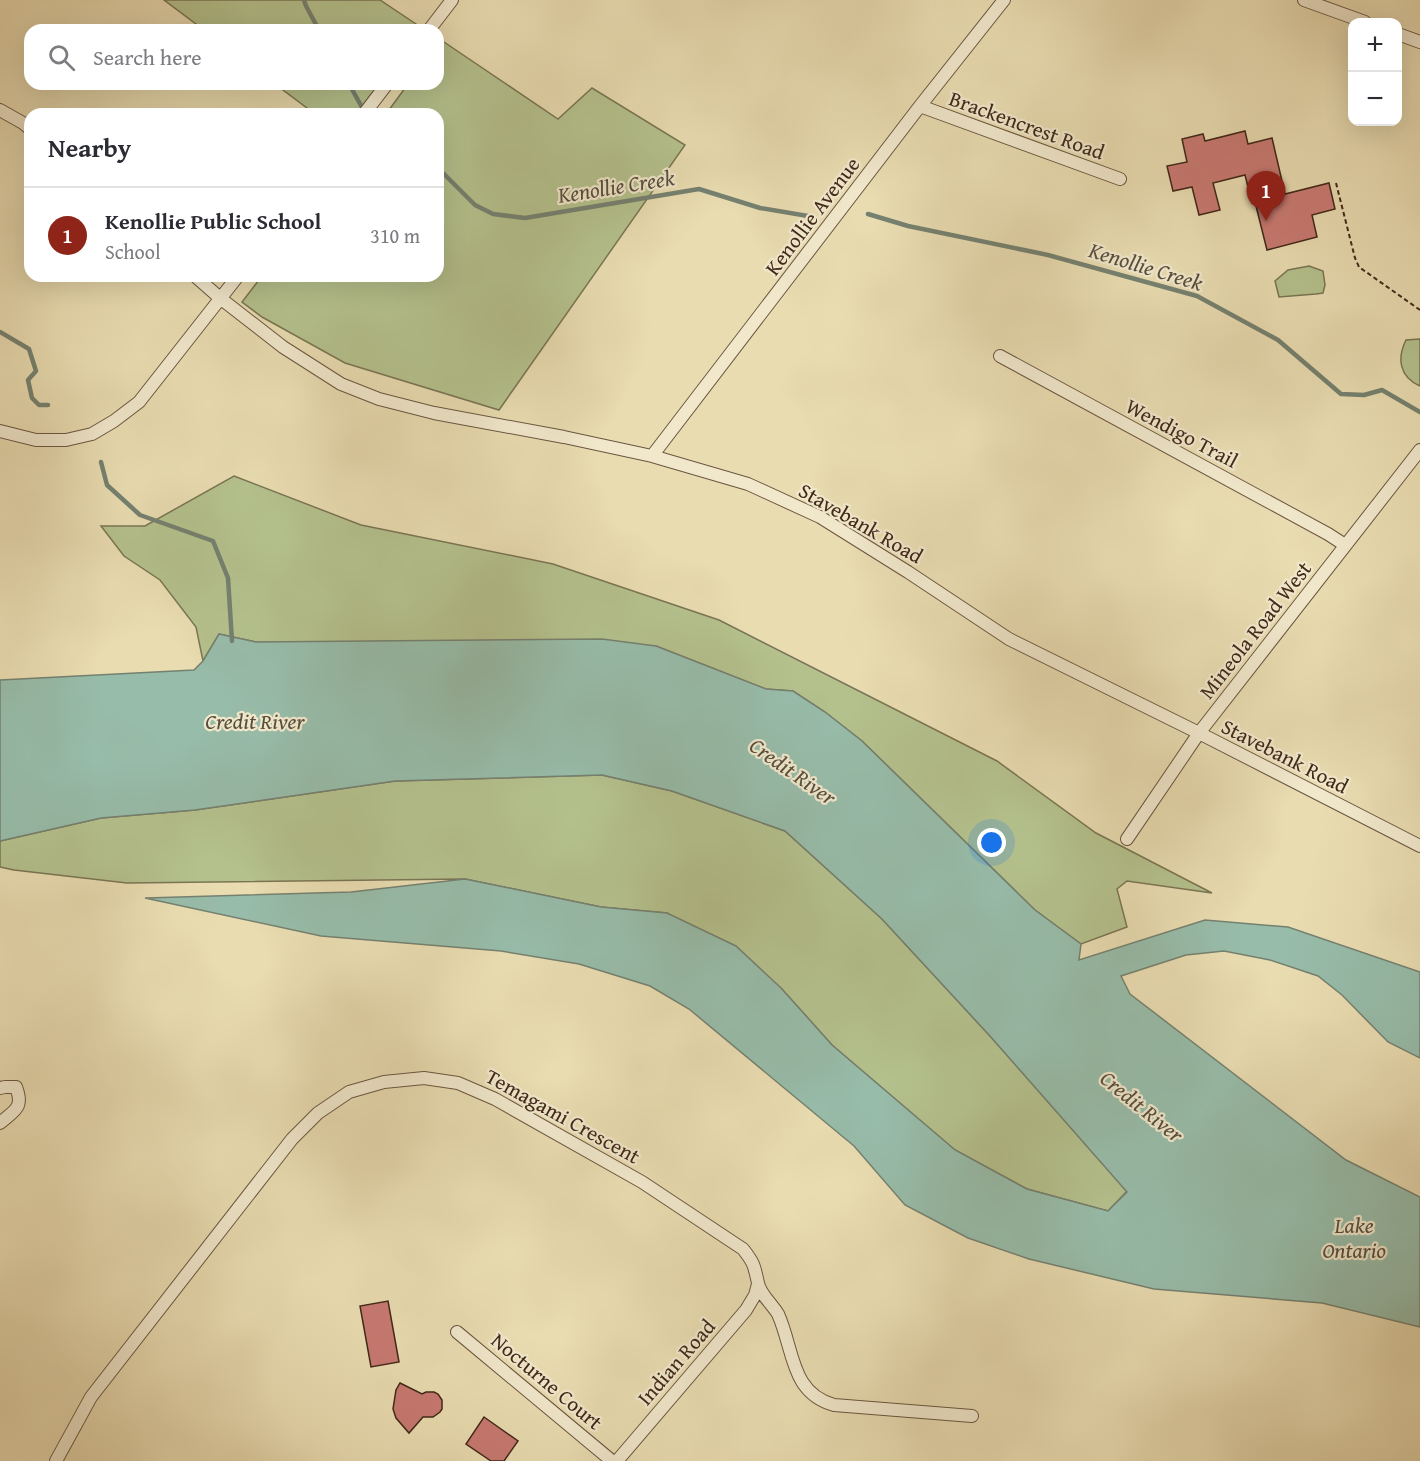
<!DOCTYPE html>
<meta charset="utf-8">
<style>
body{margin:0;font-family:"Gentium Book Plus",serif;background:#f2f2f3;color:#2b2b33}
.controls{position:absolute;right:18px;top:18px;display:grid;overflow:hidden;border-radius:12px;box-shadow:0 6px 24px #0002}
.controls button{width:54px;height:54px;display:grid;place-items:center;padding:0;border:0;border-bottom:2px solid #e1e1e2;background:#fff;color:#2b2b33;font:30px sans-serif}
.you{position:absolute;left:992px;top:843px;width:21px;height:21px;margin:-15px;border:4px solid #fff;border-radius:50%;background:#1a73e8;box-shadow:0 0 0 9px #1a73e833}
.badge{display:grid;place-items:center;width:39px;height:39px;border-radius:50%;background:#8f2418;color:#fff;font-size:20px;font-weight:700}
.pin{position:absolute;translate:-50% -50px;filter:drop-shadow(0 2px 3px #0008)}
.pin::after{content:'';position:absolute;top:32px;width:21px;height:18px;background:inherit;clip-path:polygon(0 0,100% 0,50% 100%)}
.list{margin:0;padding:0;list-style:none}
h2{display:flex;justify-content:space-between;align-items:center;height:78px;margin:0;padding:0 24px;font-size:26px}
h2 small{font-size:20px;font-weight:400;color:#7c7c81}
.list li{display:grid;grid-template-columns:39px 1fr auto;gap:18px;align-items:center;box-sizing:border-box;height:96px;padding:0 24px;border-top:2px solid #e1e1e2}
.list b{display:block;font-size:22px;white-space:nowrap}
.list p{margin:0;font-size:20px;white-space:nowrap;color:#7c7c81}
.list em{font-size:20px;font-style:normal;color:#7c7c81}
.icon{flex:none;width:33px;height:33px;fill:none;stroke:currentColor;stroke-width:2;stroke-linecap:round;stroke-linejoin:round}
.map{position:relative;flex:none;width:1420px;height:1461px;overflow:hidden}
.search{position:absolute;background:#fff;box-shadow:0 6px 24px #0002;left:24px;top:24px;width:420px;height:66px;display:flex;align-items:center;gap:15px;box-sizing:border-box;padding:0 21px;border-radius:18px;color:#7c7c81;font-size:22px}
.panel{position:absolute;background:#fff;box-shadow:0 6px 24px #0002;left:24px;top:108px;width:420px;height:174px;border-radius:18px}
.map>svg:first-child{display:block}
.green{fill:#b4c18d;stroke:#7a7554;stroke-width:1.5}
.water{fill:#97bca9;stroke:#758170;stroke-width:1.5}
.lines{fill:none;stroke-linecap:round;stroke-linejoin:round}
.stream{stroke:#758170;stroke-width:4.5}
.building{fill:#c87a72;stroke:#41291a;stroke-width:1.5}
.minor-casing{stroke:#6b5640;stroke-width:14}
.path{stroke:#41291a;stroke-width:2;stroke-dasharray:4.5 3;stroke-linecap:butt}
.minor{stroke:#f1e8cc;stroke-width:12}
.labels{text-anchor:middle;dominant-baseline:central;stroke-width:4.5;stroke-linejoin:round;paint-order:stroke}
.street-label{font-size:21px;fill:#41291a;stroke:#f1e8cc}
.water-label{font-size:22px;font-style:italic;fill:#564e3e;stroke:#f1e8cc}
</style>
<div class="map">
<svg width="1420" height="1461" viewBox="0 0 1420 1461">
<rect width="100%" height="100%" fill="#e9dcb1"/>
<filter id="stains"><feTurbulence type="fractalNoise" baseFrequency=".00333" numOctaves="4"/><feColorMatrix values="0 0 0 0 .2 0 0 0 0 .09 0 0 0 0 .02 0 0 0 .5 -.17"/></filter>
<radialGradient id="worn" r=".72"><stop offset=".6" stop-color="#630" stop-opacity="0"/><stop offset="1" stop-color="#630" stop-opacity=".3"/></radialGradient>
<path class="green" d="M 164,0 L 380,0 L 422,28 L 420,30 L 204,30 Z
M 441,40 L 558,119 L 592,88 L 685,145 L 499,410 L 345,363 L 262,317 L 242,302 L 262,276 L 438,276 L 438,114 L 386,114 L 408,84 L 438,84 L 438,44 Z
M 275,84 L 379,84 L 356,114 L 315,114 Z
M 1309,266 L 1323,271 L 1325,285 L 1323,293 L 1316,294 L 1279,297 L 1275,281 L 1288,270 Z
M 1420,339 L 1420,386 C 1399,377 1397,358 1406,340 Z
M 234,476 L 361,525 L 553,564 L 719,620 L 997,761 L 1096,833 L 1212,893 L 1127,881 L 1117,889 L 1127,927 L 1081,944 L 1035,910 L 862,741 L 825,712 L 793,691 L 766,689 L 656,646 L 256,642 L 219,634 L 203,661 L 196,627 L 160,580 L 124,556 L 101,526 L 145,526 Z
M 602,775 L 672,791 L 785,831 L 882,919 L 990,1036 L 1127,1191 L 1108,1211 L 1027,1189 L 955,1150 L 832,1045 L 781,988 L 667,913 L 601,907 L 465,879 L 127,883 L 14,870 L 0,867 L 0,841 L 101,818 L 195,810 L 395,781 Z"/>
<path class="water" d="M 219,634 L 256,642 L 602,639 L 656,646 L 766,689 L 793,691 L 825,712 L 862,741 L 1035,910 L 1081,944 L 1079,960 L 1205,920 L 1288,927 L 1420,972 L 1420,1058 L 1388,1042 L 1342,995 L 1318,976 L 1270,960 L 1224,951 L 1186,955 L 1121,976 L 1130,994 L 1346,1160 L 1420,1197 L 1420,1327 L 1322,1303 L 1154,1289 L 1029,1259 L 968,1238 L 905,1205 L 854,1146 L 689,1009 L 650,986 L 579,964 L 501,951 L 321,936 L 145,898 L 351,892 L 465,879 L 601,907 L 667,913 L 736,946 L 781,988 L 832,1045 L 955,1150 L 1027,1189 L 1108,1211 L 1127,1192 L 990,1036 L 882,919 L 785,831 L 672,791 L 602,775 L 395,781 L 195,810 L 101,818 L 0,841 L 0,680 L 194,670 L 203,661 Z"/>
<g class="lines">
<path class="stream" d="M 304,0 L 306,6 L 319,30
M 349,84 L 363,109
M 438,168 L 475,205 L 493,214 L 525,218 L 699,189 L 760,208 L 814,217
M 868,214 L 908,226 L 1048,255 L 1197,296 L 1278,340 L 1341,394 L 1364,395 L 1382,390 L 1420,412
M 0,332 L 29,349 L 36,371 L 28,380 L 32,398 L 39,405 L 48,405
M 101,462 L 107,485 L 140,515 L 213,541 L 228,578 L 232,641"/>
</g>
<path class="building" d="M 1245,131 L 1248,144 L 1272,138 L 1285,194 L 1329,183 L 1335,209 L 1312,215 L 1317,237 L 1267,250 L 1255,202 L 1252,203 L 1245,175 L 1213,183 L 1220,210 L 1199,215 L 1192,187 L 1173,191 L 1167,166 L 1187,162 L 1182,139 L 1203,134 L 1205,141 Z
M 388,1301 L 399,1362 L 371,1367 L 360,1306 Z
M 400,1383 L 422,1394 L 426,1392 L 434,1392 L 438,1394 L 442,1400 L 442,1409 L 440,1412 L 433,1417 L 423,1417 L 409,1433 L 396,1418 L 393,1409 L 396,1390 Z
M 484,1417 L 518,1441 L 504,1461 L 491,1461 L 466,1444 Z"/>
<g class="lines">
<g class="minor-casing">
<path id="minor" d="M 1304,0 L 1365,22
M 429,30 L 452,0
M 1398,34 L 1420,42
M 920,106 L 1120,179
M 0,110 L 23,123 L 30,129
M 364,114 L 387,84
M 195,276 L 220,298 L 283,347 L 341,384 L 379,399 L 434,413 L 564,437 L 652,456 L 748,484 L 820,517 L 908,572 L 1009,639 L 1199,733 L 1420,846
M 1000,356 L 1328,534 L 1345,545
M 0,431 L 36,440 L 66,440 L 92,434 L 114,421 L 139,402 L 238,276
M 652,456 L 920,106 L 1004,0
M 1127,839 L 1199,733 L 1420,450
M 0,1088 L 5,1087 L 16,1087 C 24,1108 15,1110 0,1123
M 457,1332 L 612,1461
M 56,1461 L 91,1397 L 292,1139 L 318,1113 L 349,1092 L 384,1082 L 424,1078 L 458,1083 L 495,1099 L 642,1182 L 743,1249 C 754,1263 754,1265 758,1283 C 760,1294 772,1304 778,1314 C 794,1349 790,1393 834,1405 L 972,1416
M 617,1461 L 746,1310 L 755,1295 L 758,1284"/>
</g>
<path class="path" d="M 1336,183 L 1355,258 L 1359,267 L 1420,310"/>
<use href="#minor" class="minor"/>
</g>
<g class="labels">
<g class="street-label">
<text transform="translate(1027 125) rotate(20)">Brackencrest Road</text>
<text transform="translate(812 216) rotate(-53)">Kenollie Avenue</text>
<text transform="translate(1182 433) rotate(28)">Wendigo Trail</text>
<text transform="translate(861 523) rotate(30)">Stavebank Road</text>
<text transform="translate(1255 630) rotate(-52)">Mineola Road West</text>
<text transform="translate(1285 756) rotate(27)">Stavebank Road</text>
<text transform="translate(563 1116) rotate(29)">Temagami Crescent</text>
<text transform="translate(676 1362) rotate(-49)">Indian Road</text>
<text transform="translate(547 1381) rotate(40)">Nocturne Court</text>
</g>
<g class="water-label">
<text transform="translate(616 186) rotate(-9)">Kenollie Creek</text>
<text transform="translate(1146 266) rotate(17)">Kenollie Creek</text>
<text x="255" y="721">Credit River</text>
<text transform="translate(793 771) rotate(35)">Credit River</text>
<text transform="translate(1142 1106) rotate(39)">Credit River</text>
<text x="1354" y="1225">Lake<tspan x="1354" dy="25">Ontario</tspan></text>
</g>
</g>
<rect width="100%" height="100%" filter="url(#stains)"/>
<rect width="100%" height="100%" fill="url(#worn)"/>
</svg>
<div class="controls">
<button>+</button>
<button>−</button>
</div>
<div class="you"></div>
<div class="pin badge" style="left:1266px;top:221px">1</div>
<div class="search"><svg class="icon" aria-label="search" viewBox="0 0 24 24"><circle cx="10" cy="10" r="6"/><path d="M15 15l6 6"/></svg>Search here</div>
<section class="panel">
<h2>Nearby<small></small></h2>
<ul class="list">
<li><span class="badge">1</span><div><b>Kenollie Public School</b><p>School</p></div><em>310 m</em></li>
</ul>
</section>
</div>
